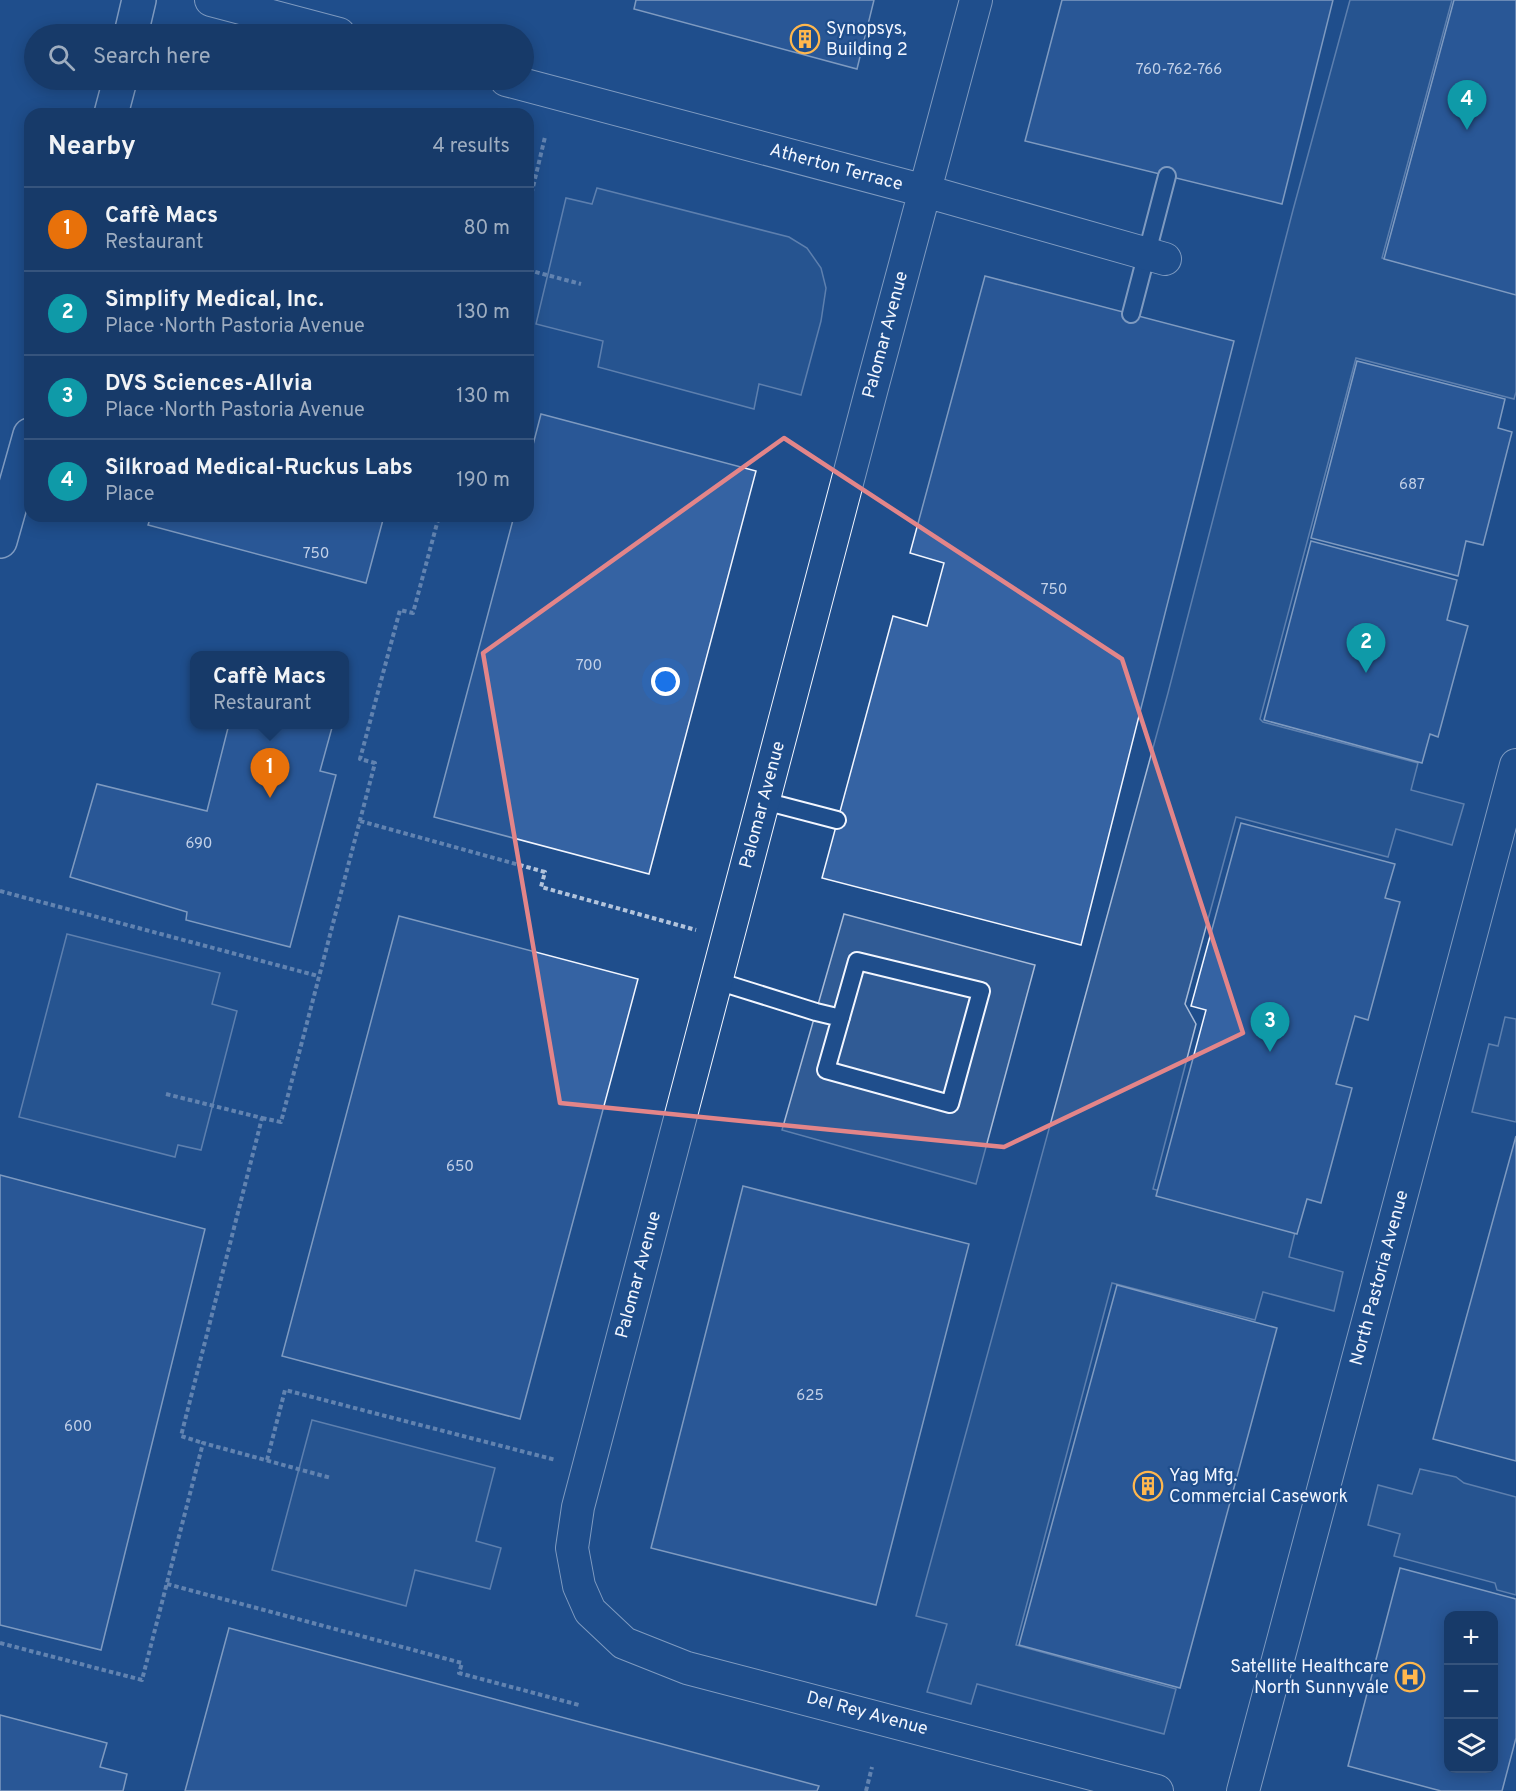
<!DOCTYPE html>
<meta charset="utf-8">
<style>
body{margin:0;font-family:Overpass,sans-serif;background:#20416f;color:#f1f3f6}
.controls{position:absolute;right:18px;bottom:18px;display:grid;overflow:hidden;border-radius:12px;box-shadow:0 3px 15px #0003}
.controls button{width:54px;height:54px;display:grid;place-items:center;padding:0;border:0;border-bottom:2px solid #36547d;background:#173a69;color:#f1f3f6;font:30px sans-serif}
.you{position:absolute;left:666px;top:682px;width:21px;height:21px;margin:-15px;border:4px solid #fff;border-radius:50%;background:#1a73e8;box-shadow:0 0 0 9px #1a73e833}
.badge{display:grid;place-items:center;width:39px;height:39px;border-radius:50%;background:#8c9099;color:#fff;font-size:20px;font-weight:700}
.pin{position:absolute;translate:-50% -50px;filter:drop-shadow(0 2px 3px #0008)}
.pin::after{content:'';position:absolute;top:32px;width:21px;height:18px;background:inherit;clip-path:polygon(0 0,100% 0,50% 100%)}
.popup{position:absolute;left:190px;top:651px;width:159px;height:78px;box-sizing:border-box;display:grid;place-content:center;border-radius:12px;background:#173a69;filter:drop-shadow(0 2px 4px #0005);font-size:20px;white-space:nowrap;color:#9eadc0}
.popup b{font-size:22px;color:#f1f3f6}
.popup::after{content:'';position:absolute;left:50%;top:100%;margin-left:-12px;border:12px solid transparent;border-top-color:#173a69}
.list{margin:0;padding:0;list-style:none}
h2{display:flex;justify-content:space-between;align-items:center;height:78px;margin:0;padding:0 24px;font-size:26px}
h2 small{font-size:20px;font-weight:400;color:#9eadc0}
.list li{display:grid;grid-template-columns:39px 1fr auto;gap:18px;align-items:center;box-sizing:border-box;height:84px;padding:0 24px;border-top:2px solid #36547d}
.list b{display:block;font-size:22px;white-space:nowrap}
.list p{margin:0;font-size:20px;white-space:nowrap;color:#9eadc0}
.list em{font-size:20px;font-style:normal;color:#9eadc0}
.icon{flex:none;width:33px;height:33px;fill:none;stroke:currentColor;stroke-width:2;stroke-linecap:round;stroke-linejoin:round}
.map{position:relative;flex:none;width:1516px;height:1791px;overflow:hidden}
.search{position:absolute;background:#173a69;box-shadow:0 3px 15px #0003;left:24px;top:24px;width:510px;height:66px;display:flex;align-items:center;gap:15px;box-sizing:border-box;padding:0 21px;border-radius:33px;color:#9eadc0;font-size:22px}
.panel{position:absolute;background:#173a69;box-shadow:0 3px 15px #0003;left:24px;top:108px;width:510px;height:414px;border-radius:18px}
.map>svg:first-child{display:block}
.built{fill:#305b95;stroke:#a8bbd7;stroke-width:1.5}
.building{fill:#3563a3;stroke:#f2f6ff;stroke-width:1.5;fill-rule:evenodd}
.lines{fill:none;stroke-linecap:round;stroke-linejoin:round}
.lane-casing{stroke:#f2f6ff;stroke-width:20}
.street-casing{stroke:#f2f6ff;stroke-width:34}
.secondary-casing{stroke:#f2f6ff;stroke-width:36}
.path{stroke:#b3c4dc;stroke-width:4;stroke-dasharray:4.5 3;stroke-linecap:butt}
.lane{stroke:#1f4e8c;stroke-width:16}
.street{stroke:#1f4e8c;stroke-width:32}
.secondary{stroke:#1f4e8c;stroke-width:33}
.marked{fill:none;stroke:#e38589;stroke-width:4.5;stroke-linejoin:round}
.labels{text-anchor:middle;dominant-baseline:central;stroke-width:4.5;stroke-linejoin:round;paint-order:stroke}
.number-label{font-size:15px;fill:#c3d1e8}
.poi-label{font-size:18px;fill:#f2f6ff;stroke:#1f4e8c;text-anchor:start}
.street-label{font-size:18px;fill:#f2f6ff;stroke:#1f4e8c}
</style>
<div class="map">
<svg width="1516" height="1791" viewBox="0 0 1516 1791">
<rect width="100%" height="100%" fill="#1f4e8c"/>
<path class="built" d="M 1350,0 L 1452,0 L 1382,258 L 1516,294 L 1516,392 L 1514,399 L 1356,358 L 1260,719 L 1263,722 L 1418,763 L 1411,790 L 1464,804 L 1452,845 L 1396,829 L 1388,857 L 1236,817 L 1185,1004 L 1196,1024 L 1153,1189 L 1296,1228 L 1289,1257 L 1343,1272 L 1334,1311 L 1263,1292 L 1255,1320 L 1112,1283 L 1016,1645 L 1176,1689 L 1164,1734 L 977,1684 L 971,1704 L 927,1692 L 947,1624 L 916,1616 L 1168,693 L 1293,210 Z
M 597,188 L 789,237 L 807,248 L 821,268 L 826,288 L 821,321 L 801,395 L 759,384 L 754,409 L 598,367 L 603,341 L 536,324 L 566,198 L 592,204 Z
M 844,914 L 1035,965 L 976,1184 L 782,1130 Z
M 67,934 L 220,973 L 212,1004 L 237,1011 L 201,1150 L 178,1145 L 175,1157 L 19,1117 Z
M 1505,1017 L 1516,1019 L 1516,1122 L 1472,1112 L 1489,1044 L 1498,1046 Z
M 312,1420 L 495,1468 L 476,1541 L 501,1548 L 490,1589 L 415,1570 L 406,1606 L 272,1570 Z
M 1420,1469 L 1456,1477 L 1464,1483 L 1516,1497 L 1516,1595 L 1497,1590 L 1495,1583 L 1394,1556 L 1400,1534 L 1368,1525 L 1378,1485 L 1412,1494 Z"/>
<path class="building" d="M 636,0 L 874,0 L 857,69 L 634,9 Z
M 1062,0 L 1333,0 L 1282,204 L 1025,141 Z
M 1454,0 L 1516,0 L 1516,295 L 1384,259 Z
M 985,276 L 1234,341 L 1081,945 L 822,878 L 893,616 L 927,626 L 944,563 L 910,553 Z
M 1357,361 L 1505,399 L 1498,428 L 1512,432 L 1483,545 L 1466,541 L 1458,576 L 1311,538 Z
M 541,414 L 756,471 L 649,874 L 434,817 L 514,516 L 528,516 L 528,464 Z
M 151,516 L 384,516 L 366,583 L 148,525 Z
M 1311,541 L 1457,580 L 1447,620 L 1468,626 L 1438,737 L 1430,734 L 1422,763 L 1264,720 Z
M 229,724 L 333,724 L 320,771 L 336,775 L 290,947 L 186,920 L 187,912 L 70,877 L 97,784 L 207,811 Z
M 1241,823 L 1395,864 L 1385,898 L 1400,902 L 1368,1020 L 1355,1016 L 1336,1084 L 1352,1088 L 1321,1203 L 1307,1199 L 1297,1234 L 1156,1196 L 1206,1010 L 1191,1006 Z
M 399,916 L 638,979 L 520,1419 L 282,1356 Z
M 1516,1136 L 1516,1461 L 1433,1439 Z
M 0,1175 L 205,1229 L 101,1650 L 0,1625 Z
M 743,1186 L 969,1244 L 876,1605 L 651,1548 Z
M 1117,1285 L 1277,1328 L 1180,1688 L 1019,1645 Z
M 1400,1568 L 1516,1599 L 1516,1738 L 1502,1791 L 1441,1791 L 1348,1766 ZM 1448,1616 L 1494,1616 L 1494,1768 L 1448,1768 Z
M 229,1628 L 819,1786 L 817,1791 L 185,1791 Z
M 0,1715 L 107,1743 L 100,1767 L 127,1774 L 123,1791 L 0,1791 Z"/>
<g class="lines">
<g class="lane-casing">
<path id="lane" d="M 1131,314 L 1167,176
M 764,801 L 837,820
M 857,961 L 981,991 L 950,1104 L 826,1070 Z
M 717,981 L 816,1012 L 841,1018"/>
</g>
<g class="street-casing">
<path id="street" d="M 211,0 L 339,34
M 976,0 L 873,384 L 578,1507 L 572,1548 L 579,1586 L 590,1611 L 624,1643 L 687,1668 L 1157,1791
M 506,80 L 925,191 L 1165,259
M 1243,1791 L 1516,765"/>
</g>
<g class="secondary-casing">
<path id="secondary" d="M 131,34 L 139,0
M 111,114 L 120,80
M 0,541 L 30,435"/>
</g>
<path class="path" d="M 528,208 L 545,137
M 528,270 L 581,284
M 360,821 L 545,872 L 541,887 L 696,930
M 0,891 L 318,976
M 166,1094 L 262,1118 L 181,1436 L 203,1443
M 262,1118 L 281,1122 L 375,763 L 360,759 L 400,610 L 413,613 L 439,516
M 267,1460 L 285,1390 L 556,1460
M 167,1584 L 462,1663 L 459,1673 L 579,1705
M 0,1643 L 142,1680 L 203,1443 L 331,1478
M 866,1791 L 872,1767"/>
<use href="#lane" class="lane"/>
<use href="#street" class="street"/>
<use href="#secondary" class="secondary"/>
</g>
<path d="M0 0H1516V1791H0ZM 784,438 L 1122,659 L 1243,1033 L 1004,1147 L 560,1103 L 483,653 Z" fill="#1f4e8c" fill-opacity=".55" fill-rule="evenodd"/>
<path class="marked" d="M 784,438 L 1122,659 L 1243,1033 L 1004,1147 L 560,1103 L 483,653 Z"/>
<defs>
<g id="building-ring" transform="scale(1.5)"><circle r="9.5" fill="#1f4e8c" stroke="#ffb74d" stroke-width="1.5"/><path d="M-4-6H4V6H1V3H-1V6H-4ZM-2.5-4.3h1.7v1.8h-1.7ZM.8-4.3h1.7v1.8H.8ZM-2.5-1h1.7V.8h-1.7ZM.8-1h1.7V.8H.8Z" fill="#ffb74d"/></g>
<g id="hospital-ring" transform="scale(1.5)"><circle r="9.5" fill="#1f4e8c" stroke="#ffb74d" stroke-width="1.5"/><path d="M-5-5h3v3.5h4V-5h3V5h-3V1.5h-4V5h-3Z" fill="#ffb74d"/></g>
</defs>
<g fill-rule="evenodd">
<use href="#building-ring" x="805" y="39"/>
<use href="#building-ring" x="1148" y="1486"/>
<use href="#hospital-ring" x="1410" y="1677"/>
</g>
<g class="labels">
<g class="number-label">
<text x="1179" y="70">760-762-766</text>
<text x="1412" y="485">687</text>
<text x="316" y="554">750</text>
<text x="1054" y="590">750</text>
<text x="589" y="666">700</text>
<text x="199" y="844">690</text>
<text x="460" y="1167">650</text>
<text x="810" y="1396">625</text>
<text x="78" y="1427">600</text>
</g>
<g class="poi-label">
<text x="826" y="29">Synopsys,<tspan x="826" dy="21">Building 2</tspan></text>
<text x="1169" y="1476">Yag Mfg.<tspan x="1169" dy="21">Commercial Casework</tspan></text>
<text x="1389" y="1667" text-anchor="end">Satellite Healthcare<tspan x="1389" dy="21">North Sunnyvale</tspan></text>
</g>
<g class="street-label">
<text transform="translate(836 168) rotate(15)">Atherton Terrace</text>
<text transform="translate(886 335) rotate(-75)">Palomar Avenue</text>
<text transform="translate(763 805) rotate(-75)">Palomar Avenue</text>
<text transform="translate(639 1275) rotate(-75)">Palomar Avenue</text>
<text transform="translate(1380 1278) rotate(-75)">North Pastoria Avenue</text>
<text transform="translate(867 1714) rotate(15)">Del Rey Avenue</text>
</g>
</g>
</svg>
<div class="controls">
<button>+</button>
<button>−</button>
<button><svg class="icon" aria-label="layers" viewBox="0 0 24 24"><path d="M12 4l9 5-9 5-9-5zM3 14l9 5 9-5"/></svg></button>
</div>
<div class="you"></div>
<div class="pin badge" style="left:270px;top:798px;background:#e8710a">1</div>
<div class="popup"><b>Caffè Macs</b>Restaurant</div>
<div class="pin badge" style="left:1366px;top:673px;background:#0f9aa8">2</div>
<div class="pin badge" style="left:1270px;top:1052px;background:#0f9aa8">3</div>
<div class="pin badge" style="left:1467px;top:130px;background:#0f9aa8">4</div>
<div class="search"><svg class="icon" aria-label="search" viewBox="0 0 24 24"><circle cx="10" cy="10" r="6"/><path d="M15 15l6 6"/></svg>Search here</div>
<section class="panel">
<h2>Nearby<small>4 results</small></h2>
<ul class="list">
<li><span class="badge" style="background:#e8710a">1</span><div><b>Caffè Macs</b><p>Restaurant</p></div><em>80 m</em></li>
<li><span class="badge" style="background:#0f9aa8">2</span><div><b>Simplify Medical, Inc.</b><p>Place · North Pastoria Avenue</p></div><em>130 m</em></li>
<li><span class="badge" style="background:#0f9aa8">3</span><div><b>DVS Sciences-Allvia</b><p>Place · North Pastoria Avenue</p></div><em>130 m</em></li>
<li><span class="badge" style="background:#0f9aa8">4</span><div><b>Silkroad Medical-Ruckus Labs</b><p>Place</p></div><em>190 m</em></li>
</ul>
</section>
</div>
